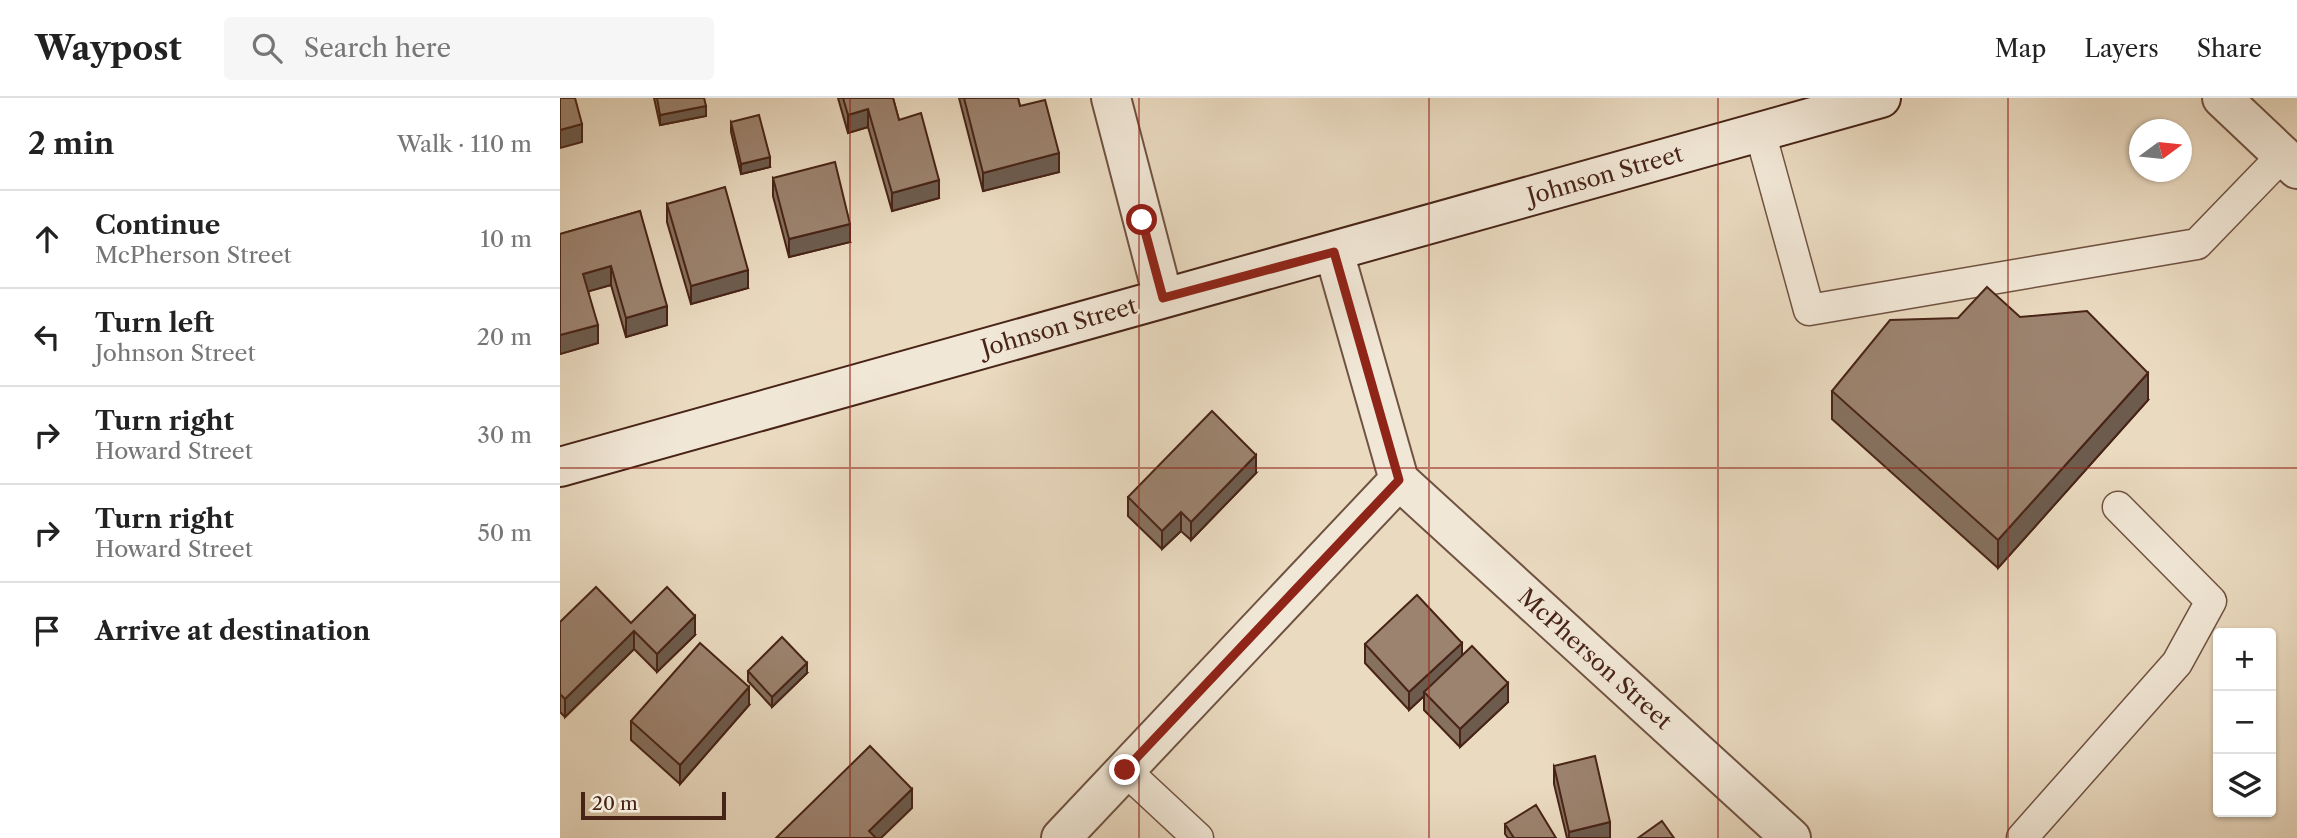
<!DOCTYPE html>
<meta charset="utf-8">
<style>
body{margin:0;font-family:"Libre Caslon Text",serif;background:#f6f6f6;color:#222}
.controls{position:absolute;right:21px;bottom:21px;display:grid;overflow:hidden;border-radius:7px;box-shadow:0 2px 5px #0004}
.controls button{width:63px;height:63px;display:grid;place-items:center;padding:0;border:0;border-bottom:2px solid #e0e0e0;background:#fff;color:#222;font:35px sans-serif}
.compass{position:absolute;left:1569px;top:21px;width:63px;height:63px;border-radius:50%;background:#fff;box-shadow:0 2px 5px #0004;rotate:75deg}
.scale{position:absolute;left:21px;bottom:18px;width:145px;box-sizing:border-box;padding-left:7px;border:4px solid #482417;border-top:0;font-size:19px;line-height:24px;white-space:nowrap;color:#482417;-webkit-text-stroke:5px #f1e7d6;paint-order:stroke}
.stop{position:absolute;width:21px;height:21px;margin:-16px;border:5px solid #8f2418;border-radius:50%;background:#fff}
.stop.end{background:#8f2418;border-color:#fff;box-shadow:0 2px 7px #0008}
.list{margin:0;padding:0;list-style:none}
h2{display:flex;justify-content:space-between;align-items:center;height:91px;margin:0;padding:0 28px;font-size:30px}
h2 small{font-size:23px;font-weight:400;color:#767676}
.list li{display:grid;grid-template-columns:46px 1fr auto;gap:21px;align-items:center;box-sizing:border-box;height:98px;padding:0 28px;border-top:2px solid #e0e0e0}
.list b{display:block;font-size:26px;white-space:nowrap}
.list p{margin:0;font-size:23px;white-space:nowrap;color:#767676}
.list em{font-size:23px;font-style:normal;color:#767676}
.icon{flex:none;width:38px;height:38px;fill:none;stroke:currentColor;stroke-width:2;stroke-linecap:round;stroke-linejoin:round}
.map{position:relative;flex:none;width:1737px;height:740px;overflow:hidden}
header{display:flex;align-items:center;gap:42px;box-sizing:border-box;height:98px;padding:0 35px;background:#fff;border-bottom:2px solid #e0e0e0}
header strong{font-size:33px}
nav{display:flex;gap:38px;margin-inline-start:auto;font-size:24px}
.search{width:490px;height:63px;background:#f6f6f6;display:flex;align-items:center;gap:18px;box-sizing:border-box;padding:0 24px;border-radius:7px;color:#767676;font-size:26px}
main{display:flex}
aside{flex:1;background:#fff}
.map>svg:first-child{display:block}
.lines{fill:none;stroke-linecap:round;stroke-linejoin:round}
.service-casing{stroke:#705241;stroke-width:33}
.minor-casing{stroke:#705241;stroke-width:42}
.secondary-casing{stroke:#482417;stroke-width:42}
.service{stroke:#f1e7d6;stroke-width:30}
.minor{stroke:#f1e7d6;stroke-width:38}
.secondary{stroke:#f1e7d6;stroke-width:38}
.wall{fill:#86715f;stroke:#482417;stroke-width:2}
.shaded-wall{fill:#6d5c4e;stroke:#482417;stroke-width:2}
.building{fill:#9c836f;stroke:#482417;stroke-width:2}
.route{stroke:#8f2418;stroke-width:9}
.grid{fill:none;stroke:#8f2418;stroke-width:2;stroke-opacity:0.55}
.labels{text-anchor:middle;dominant-baseline:central;stroke-width:5;stroke-linejoin:round;paint-order:stroke}
.street-label{font-size:23px;fill:#482417;stroke:#f1e7d6}
</style>
<header>
<strong>Waypost</strong>
<div class="search"><svg class="icon" aria-label="search" viewBox="0 0 24 24"><circle cx="10" cy="10" r="6"/><path d="M15 15l6 6"/></svg>Search here</div>
<nav><a>Map</a><a>Layers</a><a>Share</a></nav>
</header>
<main>
<aside>
<h2>2 min<small>Walk · 110 m</small></h2>
<ul class="list">
<li><svg class="icon" aria-label="ahead" viewBox="0 0 24 24"><path d="M12 20V5M6 11l6-6 6 6"/></svg><div><b>Continue</b><p>McPherson Street</p></div><em>10 m</em></li>
<li><svg class="icon" aria-label="left" viewBox="0 0 24 24"><path d="M17 20v-9H6M10 6l-5 5 5 5"/></svg><div><b>Turn left</b><p>Johnson Street</p></div><em>20 m</em></li>
<li><svg class="icon" aria-label="right" viewBox="0 0 24 24"><path d="M7 20v-9h11M14 6l5 5-5 5"/></svg><div><b>Turn right</b><p>Howard Street</p></div><em>30 m</em></li>
<li><svg class="icon" aria-label="right" viewBox="0 0 24 24"><path d="M7 20v-9h11M14 6l5 5-5 5"/></svg><div><b>Turn right</b><p>Howard Street</p></div><em>50 m</em></li>
<li><svg class="icon" aria-label="arrive" viewBox="0 0 24 24"><path d="M6 21V4h12l-3 4 3 4H6"/></svg><div><b>Arrive at destination</b></div></li>
</ul>
</aside>
<div class="map">
<svg width="1737" height="740" viewBox="0 0 1737 740">
<rect width="100%" height="100%" fill="#eadac0"/>
<filter id="stains"><feTurbulence type="fractalNoise" baseFrequency=".00286" numOctaves="4"/><feColorMatrix values="0 0 0 0 .2 0 0 0 0 .09 0 0 0 0 .02 0 0 0 .5 -.17"/></filter>
<radialGradient id="worn" r=".72"><stop offset=".6" stop-color="#630" stop-opacity="0"/><stop offset="1" stop-color="#630" stop-opacity=".3"/></radialGradient>
<g class="lines">
<g class="service-casing">
<path id="service" d="M 1200,34 L 1249,212 L 1637,146 L 1723,57
M 565,672 L 638,740
M 1462,740 L 1617,565 L 1651,503 L 1558,409"/>
</g>
<g class="minor-casing">
<path id="minor" d="M 551,0 L 603,199
M 1662,0 L 1737,71
M 839,382 L 1231,740
M 501,740 L 839,382 L 774,154"/>
</g>
<g class="secondary-casing">
<path id="secondary" d="M 0,369 L 1321,0"/>
</g>
<use href="#service" class="service"/>
<use href="#minor" class="minor"/>
<use href="#secondary" class="secondary"/>
</g>
<path class="wall" d="M 94,0 L 144,0 L 146,18 L 100,27 Z
M 278,0 L 333,0 L 339,22 L 379,100 L 332,113 L 308,29 L 288,35 Z
M 399,0 L 458,0 L 460,8 L 499,74 L 423,93 Z
M 171,24 L 210,69 L 181,76 L 171,34 Z
M 213,80 L 290,144 L 229,159 L 213,98 Z
M 107,106 L 188,190 L 131,206 L 107,124 Z
M 80,113 L 107,227 L 66,239 L 51,187 L 28,193 L 38,245 L 0,256 L 0,136 Z
M 1272,293 L 1588,302 L 1438,470 L 1272,321 Z
M 696,375 L 631,442 L 621,433 L 602,451 L 568,418 L 568,399 Z
M 0,524 L 71,525 L 135,537 L 97,574 L 74,551 L 5,619 L 0,614 Z
M 805,546 L 902,558 L 948,604 L 900,649 L 864,612 L 864,598 L 849,612 L 805,565 Z
M 188,573 L 247,575 L 212,609 L 188,583 Z
M 189,607 L 120,686 L 71,642 L 71,623 Z
M 994,668 L 1050,740 L 1007,740 L 994,686 Z
M 945,726 L 996,740 L 948,740 L 945,736 Z"/>
<path class="shaded-wall" d="M 146,8 L 146,18 L 100,27 L 100,17 Z
M 308,11 L 308,29 L 288,35 L 288,17 Z
M 22,26 L 22,44 L 0,50 L 0,32 Z
M 499,55 L 499,74 L 423,93 L 423,75 Z
M 210,59 L 210,69 L 181,76 L 181,66 Z
M 379,82 L 379,100 L 332,113 L 332,95 Z
M 290,126 L 290,144 L 229,159 L 229,141 Z
M 51,168 L 51,187 L 23,195 L 23,176 Z
M 188,172 L 188,190 L 131,206 L 131,188 Z
M 107,208 L 107,227 L 66,239 L 66,220 Z
M 38,227 L 38,245 L 0,256 L 0,237 Z
M 1588,275 L 1588,302 L 1438,470 L 1438,442 Z
M 696,357 L 696,375 L 631,442 L 631,424 Z
M 621,414 L 621,433 L 602,451 L 602,433 Z
M 135,518 L 135,537 L 97,574 L 97,556 Z
M 74,533 L 74,551 L 5,619 L 5,601 Z
M 902,545 L 902,563 L 864,594 L 864,598 L 849,612 L 849,594 Z
M 247,565 L 247,575 L 212,609 L 212,599 Z
M 948,585 L 948,604 L 900,649 L 900,631 Z
M 189,589 L 189,607 L 120,686 L 120,667 Z
M 352,691 L 352,710 L 321,740 L 309,740 L 309,733 Z
M 1050,724 L 1050,740 L 1009,740 L 1009,734 Z"/>
<path class="building" d="M 0,0 L 15,0 L 22,26 L 0,32 Z
M 97,0 L 144,0 L 146,8 L 100,17 Z
M 283,0 L 333,0 L 339,22 L 361,15 L 379,82 L 332,95 L 308,11 L 288,17 Z
M 404,0 L 458,0 L 460,8 L 485,2 L 499,55 L 423,75 Z
M 199,17 L 210,59 L 181,66 L 171,24 Z
M 275,64 L 290,126 L 229,141 L 213,80 Z
M 165,89 L 188,172 L 131,188 L 107,106 Z
M 80,113 L 107,208 L 66,220 L 51,168 L 23,176 L 38,227 L 0,237 L 0,136 Z
M 1427,189 L 1460,219 L 1527,213 L 1588,275 L 1438,442 L 1272,293 L 1330,222 L 1398,220 Z
M 652,313 L 696,357 L 631,424 L 621,414 L 602,433 L 568,399 Z
M 36,489 L 71,525 L 107,489 L 135,518 L 97,556 L 74,533 L 5,601 L 0,596 L 0,524 Z
M 857,497 L 902,545 L 849,594 L 805,546 Z
M 222,539 L 247,565 L 212,599 L 188,573 Z
M 140,545 L 189,589 L 120,667 L 71,623 Z
M 912,548 L 948,585 L 900,631 L 864,594 Z
M 310,648 L 352,691 L 309,733 L 316,740 L 216,740 Z
M 1035,658 L 1050,724 L 1009,734 L 994,668 Z
M 976,707 L 996,740 L 954,740 L 945,726 Z
M 1102,723 L 1114,740 L 1078,740 Z"/>
<g class="lines">
<path class="route" d="M 565,672 L 839,382 L 774,154 L 603,200 L 582,122"/>
</g>
<path class="grid" d="M 290,0 L 290,740M 579,0 L 579,740M 869,0 L 869,740M 1158,0 L 1158,740M 1448,0 L 1448,740M 0,370 L 1737,370"/>
<g class="labels">
<g class="street-label">
<text transform="translate(1045 77) rotate(-16)">Johnson Street</text>
<text transform="translate(499 229) rotate(-16)">Johnson Street</text>
<text transform="translate(1035 561) rotate(42)">McPherson Street</text>
</g>
</g>
<rect width="100%" height="100%" filter="url(#stains)"/>
<rect width="100%" height="100%" fill="url(#worn)"/>
</svg>
<div class="controls">
<button>+</button>
<button>−</button>
<button><svg class="icon" aria-label="layers" viewBox="0 0 24 24"><path d="M12 4l9 5-9 5-9-5zM3 14l9 5 9-5"/></svg></button>
</div>
<svg class="compass" viewBox="-18 -18 36 36"><path d="M0-13l5 13h-10z" fill="#e53935"/><path d="M0 13l5-13h-10z" fill="#767676"/></svg>
<div class="scale">20 m</div>
<div class="stop" style="left:582px;top:122px"></div>
<div class="stop end" style="left:565px;top:672px"></div>
</div>
</main>
